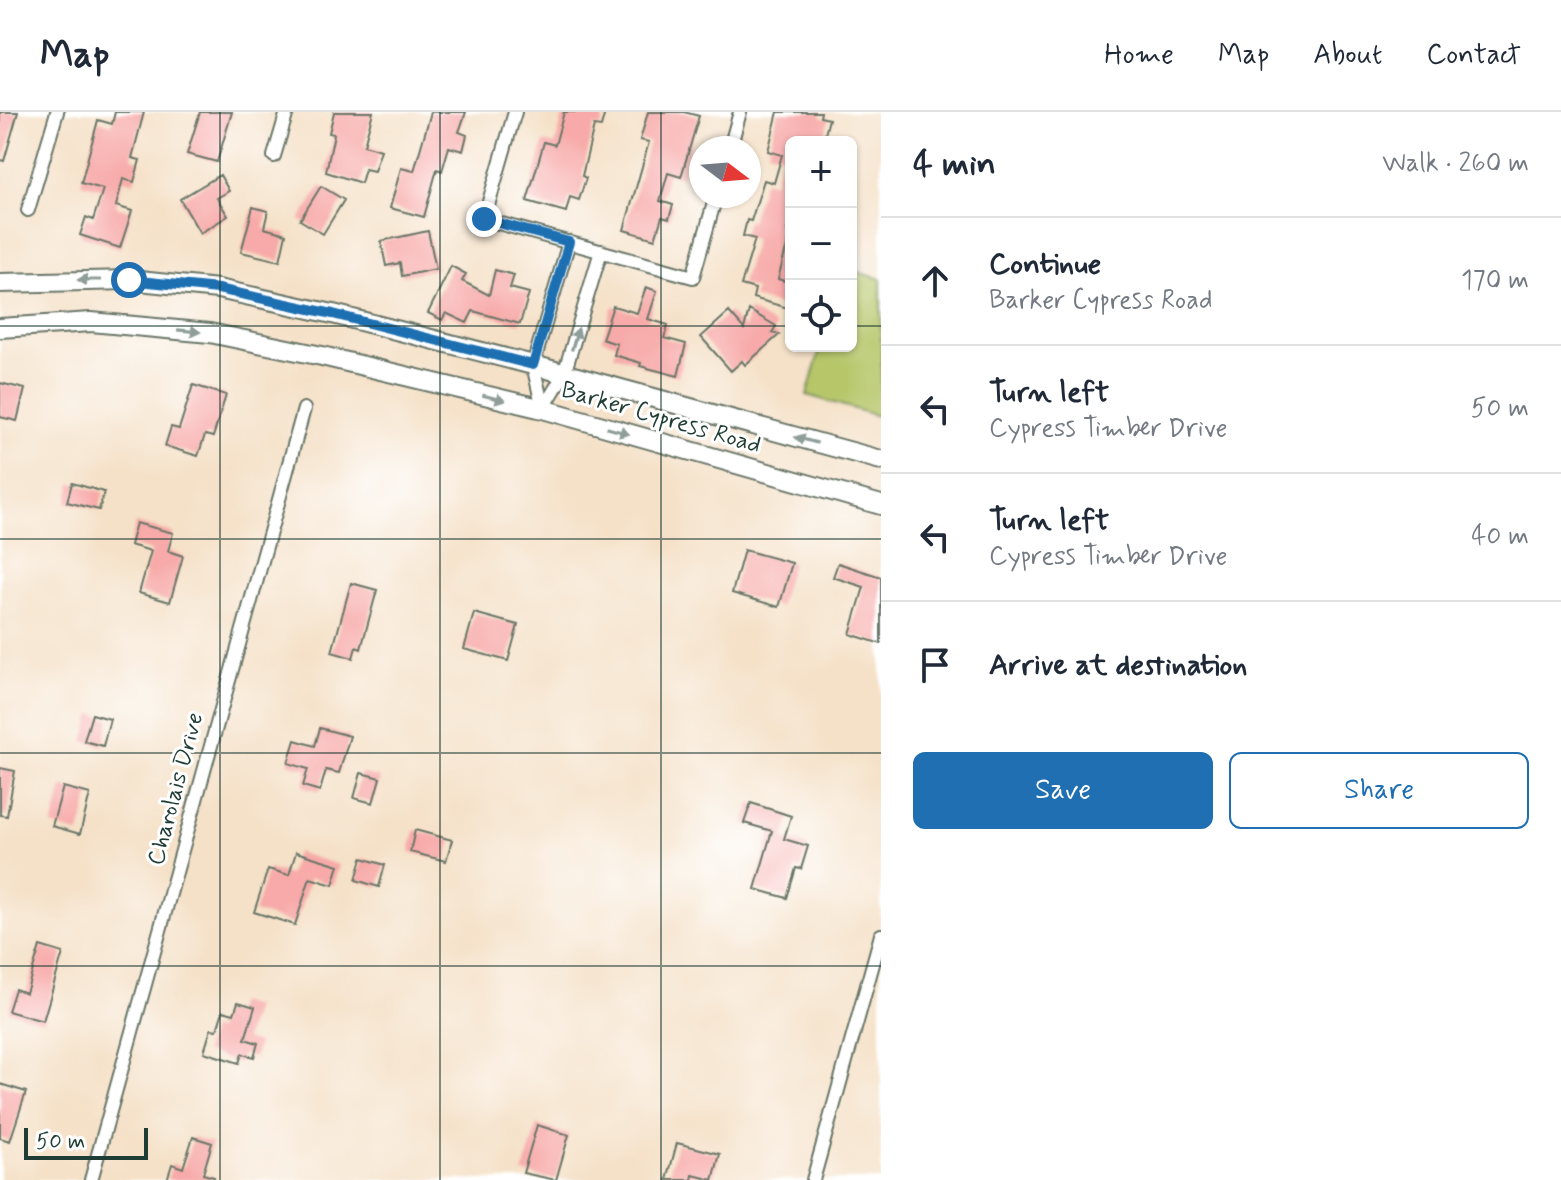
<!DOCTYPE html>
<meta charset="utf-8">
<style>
body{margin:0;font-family:Mynerve,sans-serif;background:#f2f2f3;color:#1f2937}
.controls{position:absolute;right:24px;top:24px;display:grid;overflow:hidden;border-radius:12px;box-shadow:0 2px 6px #0004}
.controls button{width:72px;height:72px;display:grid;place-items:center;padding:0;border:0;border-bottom:2px solid #e0e1e3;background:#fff;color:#1f2937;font:40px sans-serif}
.compass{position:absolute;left:689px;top:24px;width:72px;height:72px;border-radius:50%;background:#fff;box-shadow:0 2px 6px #0004;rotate:106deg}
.scale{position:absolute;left:24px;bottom:20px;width:124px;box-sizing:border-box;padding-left:8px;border:4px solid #1f3d34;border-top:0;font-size:22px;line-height:28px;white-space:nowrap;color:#1f3d34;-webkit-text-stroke:6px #fff;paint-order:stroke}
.stop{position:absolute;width:24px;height:24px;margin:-18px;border:6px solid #1f6fb2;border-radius:50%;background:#fff}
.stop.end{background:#1f6fb2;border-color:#fff;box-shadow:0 2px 8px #0008}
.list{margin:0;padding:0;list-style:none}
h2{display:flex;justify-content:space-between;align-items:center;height:104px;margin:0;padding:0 32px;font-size:34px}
h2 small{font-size:26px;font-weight:400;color:#747a83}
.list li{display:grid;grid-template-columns:52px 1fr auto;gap:24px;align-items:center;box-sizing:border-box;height:128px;padding:0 32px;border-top:2px solid #e0e1e3}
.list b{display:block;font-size:30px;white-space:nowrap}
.list p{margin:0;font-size:26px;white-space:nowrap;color:#747a83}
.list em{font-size:26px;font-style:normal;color:#747a83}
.actions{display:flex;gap:16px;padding:24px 32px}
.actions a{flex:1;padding:18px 0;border:2px solid #1f6fb2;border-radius:12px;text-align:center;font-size:28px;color:#1f6fb2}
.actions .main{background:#1f6fb2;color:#fff}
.icon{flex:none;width:44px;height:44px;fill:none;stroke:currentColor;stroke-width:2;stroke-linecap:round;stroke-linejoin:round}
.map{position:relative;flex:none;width:881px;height:1068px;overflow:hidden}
header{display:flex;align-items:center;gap:48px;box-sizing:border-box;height:112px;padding:0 40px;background:#fff;border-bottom:2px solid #e0e1e3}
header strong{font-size:38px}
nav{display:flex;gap:44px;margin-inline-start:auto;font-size:28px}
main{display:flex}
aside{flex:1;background:#fff}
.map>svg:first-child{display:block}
.green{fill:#b6c669;stroke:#6a824e;stroke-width:2}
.building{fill:#f7aaa9}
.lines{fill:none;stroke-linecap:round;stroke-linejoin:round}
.minor-casing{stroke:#6a7668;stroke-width:16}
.secondary-casing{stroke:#6a7668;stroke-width:22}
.minor{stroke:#fff;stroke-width:12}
.secondary{stroke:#fff;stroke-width:18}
.oneway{fill:#8f9e9a}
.route{stroke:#1f6fb2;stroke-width:10}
.grid{fill:none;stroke:#1f3d34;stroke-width:2;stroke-opacity:0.55}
.labels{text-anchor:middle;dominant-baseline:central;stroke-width:6;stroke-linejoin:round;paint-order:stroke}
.street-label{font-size:24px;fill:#1f3d34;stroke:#fff}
</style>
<header>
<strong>Map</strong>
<nav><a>Home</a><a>Map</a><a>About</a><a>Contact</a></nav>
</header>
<main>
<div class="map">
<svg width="881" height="1068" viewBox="0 0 881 1068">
<rect width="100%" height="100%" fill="#fff"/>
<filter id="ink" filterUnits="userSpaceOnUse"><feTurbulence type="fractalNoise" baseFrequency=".0125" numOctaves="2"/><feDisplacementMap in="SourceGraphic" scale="16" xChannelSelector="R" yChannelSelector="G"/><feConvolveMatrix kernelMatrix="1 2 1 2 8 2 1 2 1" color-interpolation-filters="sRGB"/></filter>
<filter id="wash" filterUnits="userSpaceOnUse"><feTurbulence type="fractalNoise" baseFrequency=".006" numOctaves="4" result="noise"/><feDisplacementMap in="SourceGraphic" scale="32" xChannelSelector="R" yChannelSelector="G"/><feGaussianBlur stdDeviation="1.8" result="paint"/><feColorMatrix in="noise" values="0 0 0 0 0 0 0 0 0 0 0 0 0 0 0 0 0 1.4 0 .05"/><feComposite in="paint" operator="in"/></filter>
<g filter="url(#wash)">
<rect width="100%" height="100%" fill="#f5e1c8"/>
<path class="green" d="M 851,158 L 881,167 L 881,305 L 807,283 L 821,234 L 851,234 Z"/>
<g id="blocks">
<path class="building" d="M 0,0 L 18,0 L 4,49 L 0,48 Z
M 115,0 L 144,0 L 132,46 L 140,48 L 134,70 L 123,67 L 116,94 L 132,99 L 120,136 L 80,123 L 86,105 L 93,108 L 103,77 L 81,71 L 91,34 L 98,8 L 112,12 Z
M 200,0 L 232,0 L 217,50 L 187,42 Z
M 334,0 L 373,0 L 364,33 L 381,38 L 374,59 L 365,57 L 361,71 L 326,60 L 334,22 L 329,21 Z
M 431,0 L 466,0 L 459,20 L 467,23 L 463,39 L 449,35 L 442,59 L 437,57 L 424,105 L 390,96 L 401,56 L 414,59 Z
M 564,0 L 605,0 L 601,15 L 594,14 L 582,64 L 586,66 L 579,88 L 570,85 L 566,100 L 527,89 L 544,30 L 555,33 Z
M 648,0 L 684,0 L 699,4 L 681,65 L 668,61 L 660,89 L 673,93 L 669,107 L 662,105 L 655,127 L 624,118 L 649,30 L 640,28 Z
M 778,0 L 821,0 L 820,5 L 829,7 L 823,30 L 791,30 L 791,106 L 787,118 L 791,119 L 778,167 L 791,171 L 791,197 L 753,186 L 755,177 L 741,173 L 755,127 L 743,124 L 747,108 L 751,109 L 764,68 L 774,71 L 782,43 L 768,39 Z
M 220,63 L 229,79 L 217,86 L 228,104 L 200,121 L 180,87 Z
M 321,74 L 344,88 L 323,122 L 300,108 Z
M 253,95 L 268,99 L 264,116 L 286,122 L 280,149 L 241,140 Z
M 428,119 L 436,157 L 402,164 L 400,151 L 386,154 L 381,129 Z
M 451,154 L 466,162 L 462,169 L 489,183 L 495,158 L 514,163 L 510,176 L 529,181 L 520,212 L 473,199 L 467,211 L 446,201 L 442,208 L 428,201 Z
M 646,175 L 657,179 L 648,207 L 668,213 L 664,226 L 686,232 L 678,264 L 640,254 L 641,251 L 614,243 L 617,232 L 602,227 L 613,194 L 637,201 Z
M 749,198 L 776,214 L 772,221 L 779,223 L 745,253 L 742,249 L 731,259 L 701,225 L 729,200 L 744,217 Z
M 0,271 L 25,277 L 17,309 L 0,305 Z
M 193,273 L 226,283 L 213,325 L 205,323 L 198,344 L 165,334 L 171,315 L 179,317 Z
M 72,371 L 104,380 L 99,398 L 67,390 Z
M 136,411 L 173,421 L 168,439 L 183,444 L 170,490 L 139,481 L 151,439 L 130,433 Z
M 744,438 L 792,451 L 779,495 L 732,481 Z
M 838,451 L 881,465 L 881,532 L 850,522 L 864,475 L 833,465 Z
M 351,471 L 377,478 L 361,537 L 356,535 L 353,546 L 332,540 Z
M 474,501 L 518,513 L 508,549 L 464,537 Z
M 92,602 L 110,607 L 103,634 L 84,629 Z
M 320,616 L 350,624 L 339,661 L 326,658 L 320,679 L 303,674 L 308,657 L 288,651 L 295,628 L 315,634 Z
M 0,656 L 15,659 L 7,704 L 0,703 Z
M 361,661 L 380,666 L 373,691 L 354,686 Z
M 63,675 L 90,682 L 80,722 L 52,714 Z
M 751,691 L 791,704 L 784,727 L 808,734 L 801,757 L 796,756 L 787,786 L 755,777 L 772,719 L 744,711 Z
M 415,718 L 452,728 L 446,749 L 410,740 Z
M 296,740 L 339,753 L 333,773 L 310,766 L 295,813 L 254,800 L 268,757 L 289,763 Z
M 362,746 L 385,753 L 379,775 L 356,768 Z
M 40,834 L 63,841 L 43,909 L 8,899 L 15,877 L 26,881 Z
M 238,890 L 255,895 L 245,927 L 258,931 L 254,945 L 242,942 L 239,951 L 204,940 L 211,917 L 217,918 L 223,899 L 234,902 Z
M 0,972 L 26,980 L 10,1029 L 0,1026 Z
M 537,1013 L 569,1023 L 556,1068 L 523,1061 Z
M 193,1025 L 212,1031 L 203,1062 L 214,1065 L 213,1068 L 167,1068 L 172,1052 L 183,1056 Z
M 677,1031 L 720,1042 L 713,1068 L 693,1063 L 692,1068 L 667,1068 Z"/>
</g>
</g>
<g filter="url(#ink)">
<use href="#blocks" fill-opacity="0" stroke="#6a7668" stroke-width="2"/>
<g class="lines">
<g class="minor-casing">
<path id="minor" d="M 515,0 L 484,107 L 693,165 L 716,84
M 730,36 L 740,0
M 274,44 L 287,0
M 28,98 L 57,0
M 543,297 L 533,253 L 569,130
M 543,297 L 564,262 L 601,139
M 91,1068 L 304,297
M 813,1068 L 881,823"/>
</g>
<g class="secondary-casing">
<path id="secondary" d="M 0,171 L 129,168 L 218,177 L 333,202 L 533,253 L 881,348
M 0,216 L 91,210 L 210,221 L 322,244 L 543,297 L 881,393"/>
</g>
<use href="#minor" class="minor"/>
<use href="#secondary" class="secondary"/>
</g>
<defs><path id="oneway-solid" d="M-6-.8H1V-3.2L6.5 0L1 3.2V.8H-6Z" transform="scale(2)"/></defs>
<g class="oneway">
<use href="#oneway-solid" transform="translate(89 168) rotate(180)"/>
<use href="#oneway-solid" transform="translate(189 219) rotate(5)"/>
<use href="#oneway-solid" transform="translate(575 227) rotate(-73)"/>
<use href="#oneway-solid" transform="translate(494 286) rotate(14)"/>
<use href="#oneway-solid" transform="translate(618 319) rotate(16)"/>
<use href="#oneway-solid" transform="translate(806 328) rotate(-165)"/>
</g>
</g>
<g class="lines" filter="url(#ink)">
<path class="route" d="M 129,168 L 218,177 L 333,202 L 533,253 L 569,130 L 484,107"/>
</g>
<path class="grid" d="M 220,0 L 220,1068M 440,0 L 440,1068M 661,0 L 661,1068M 0,214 L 791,214M 851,214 L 881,214M 0,427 L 881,427M 0,641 L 881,641M 0,854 L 881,854"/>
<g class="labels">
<g class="street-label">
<text transform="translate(661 306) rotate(16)">Barker Cypress Road</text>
<text transform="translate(176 677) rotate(-75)">Charolais Drive</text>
</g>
</g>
</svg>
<div class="controls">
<button>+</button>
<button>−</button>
<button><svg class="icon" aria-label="locate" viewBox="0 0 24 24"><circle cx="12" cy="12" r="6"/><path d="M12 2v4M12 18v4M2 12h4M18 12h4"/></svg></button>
</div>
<svg class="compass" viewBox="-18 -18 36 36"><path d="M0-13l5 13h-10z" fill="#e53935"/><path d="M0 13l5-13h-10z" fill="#747a83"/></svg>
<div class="scale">50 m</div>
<div class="stop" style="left:129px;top:168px"></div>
<div class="stop end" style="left:484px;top:107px"></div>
</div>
<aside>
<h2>4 min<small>Walk · 260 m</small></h2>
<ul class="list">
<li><svg class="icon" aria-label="ahead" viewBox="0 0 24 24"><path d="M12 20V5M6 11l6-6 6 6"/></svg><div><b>Continue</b><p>Barker Cypress Road</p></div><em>170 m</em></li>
<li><svg class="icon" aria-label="left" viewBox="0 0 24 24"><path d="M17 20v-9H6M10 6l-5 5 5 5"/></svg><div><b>Turn left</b><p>Cypress Timber Drive</p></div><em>50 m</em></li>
<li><svg class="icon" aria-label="left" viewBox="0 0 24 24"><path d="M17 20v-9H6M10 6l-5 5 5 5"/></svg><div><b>Turn left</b><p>Cypress Timber Drive</p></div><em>40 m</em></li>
<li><svg class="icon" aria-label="arrive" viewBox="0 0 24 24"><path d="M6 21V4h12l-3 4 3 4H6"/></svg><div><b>Arrive at destination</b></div></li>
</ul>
<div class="actions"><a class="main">Save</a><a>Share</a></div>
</aside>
</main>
